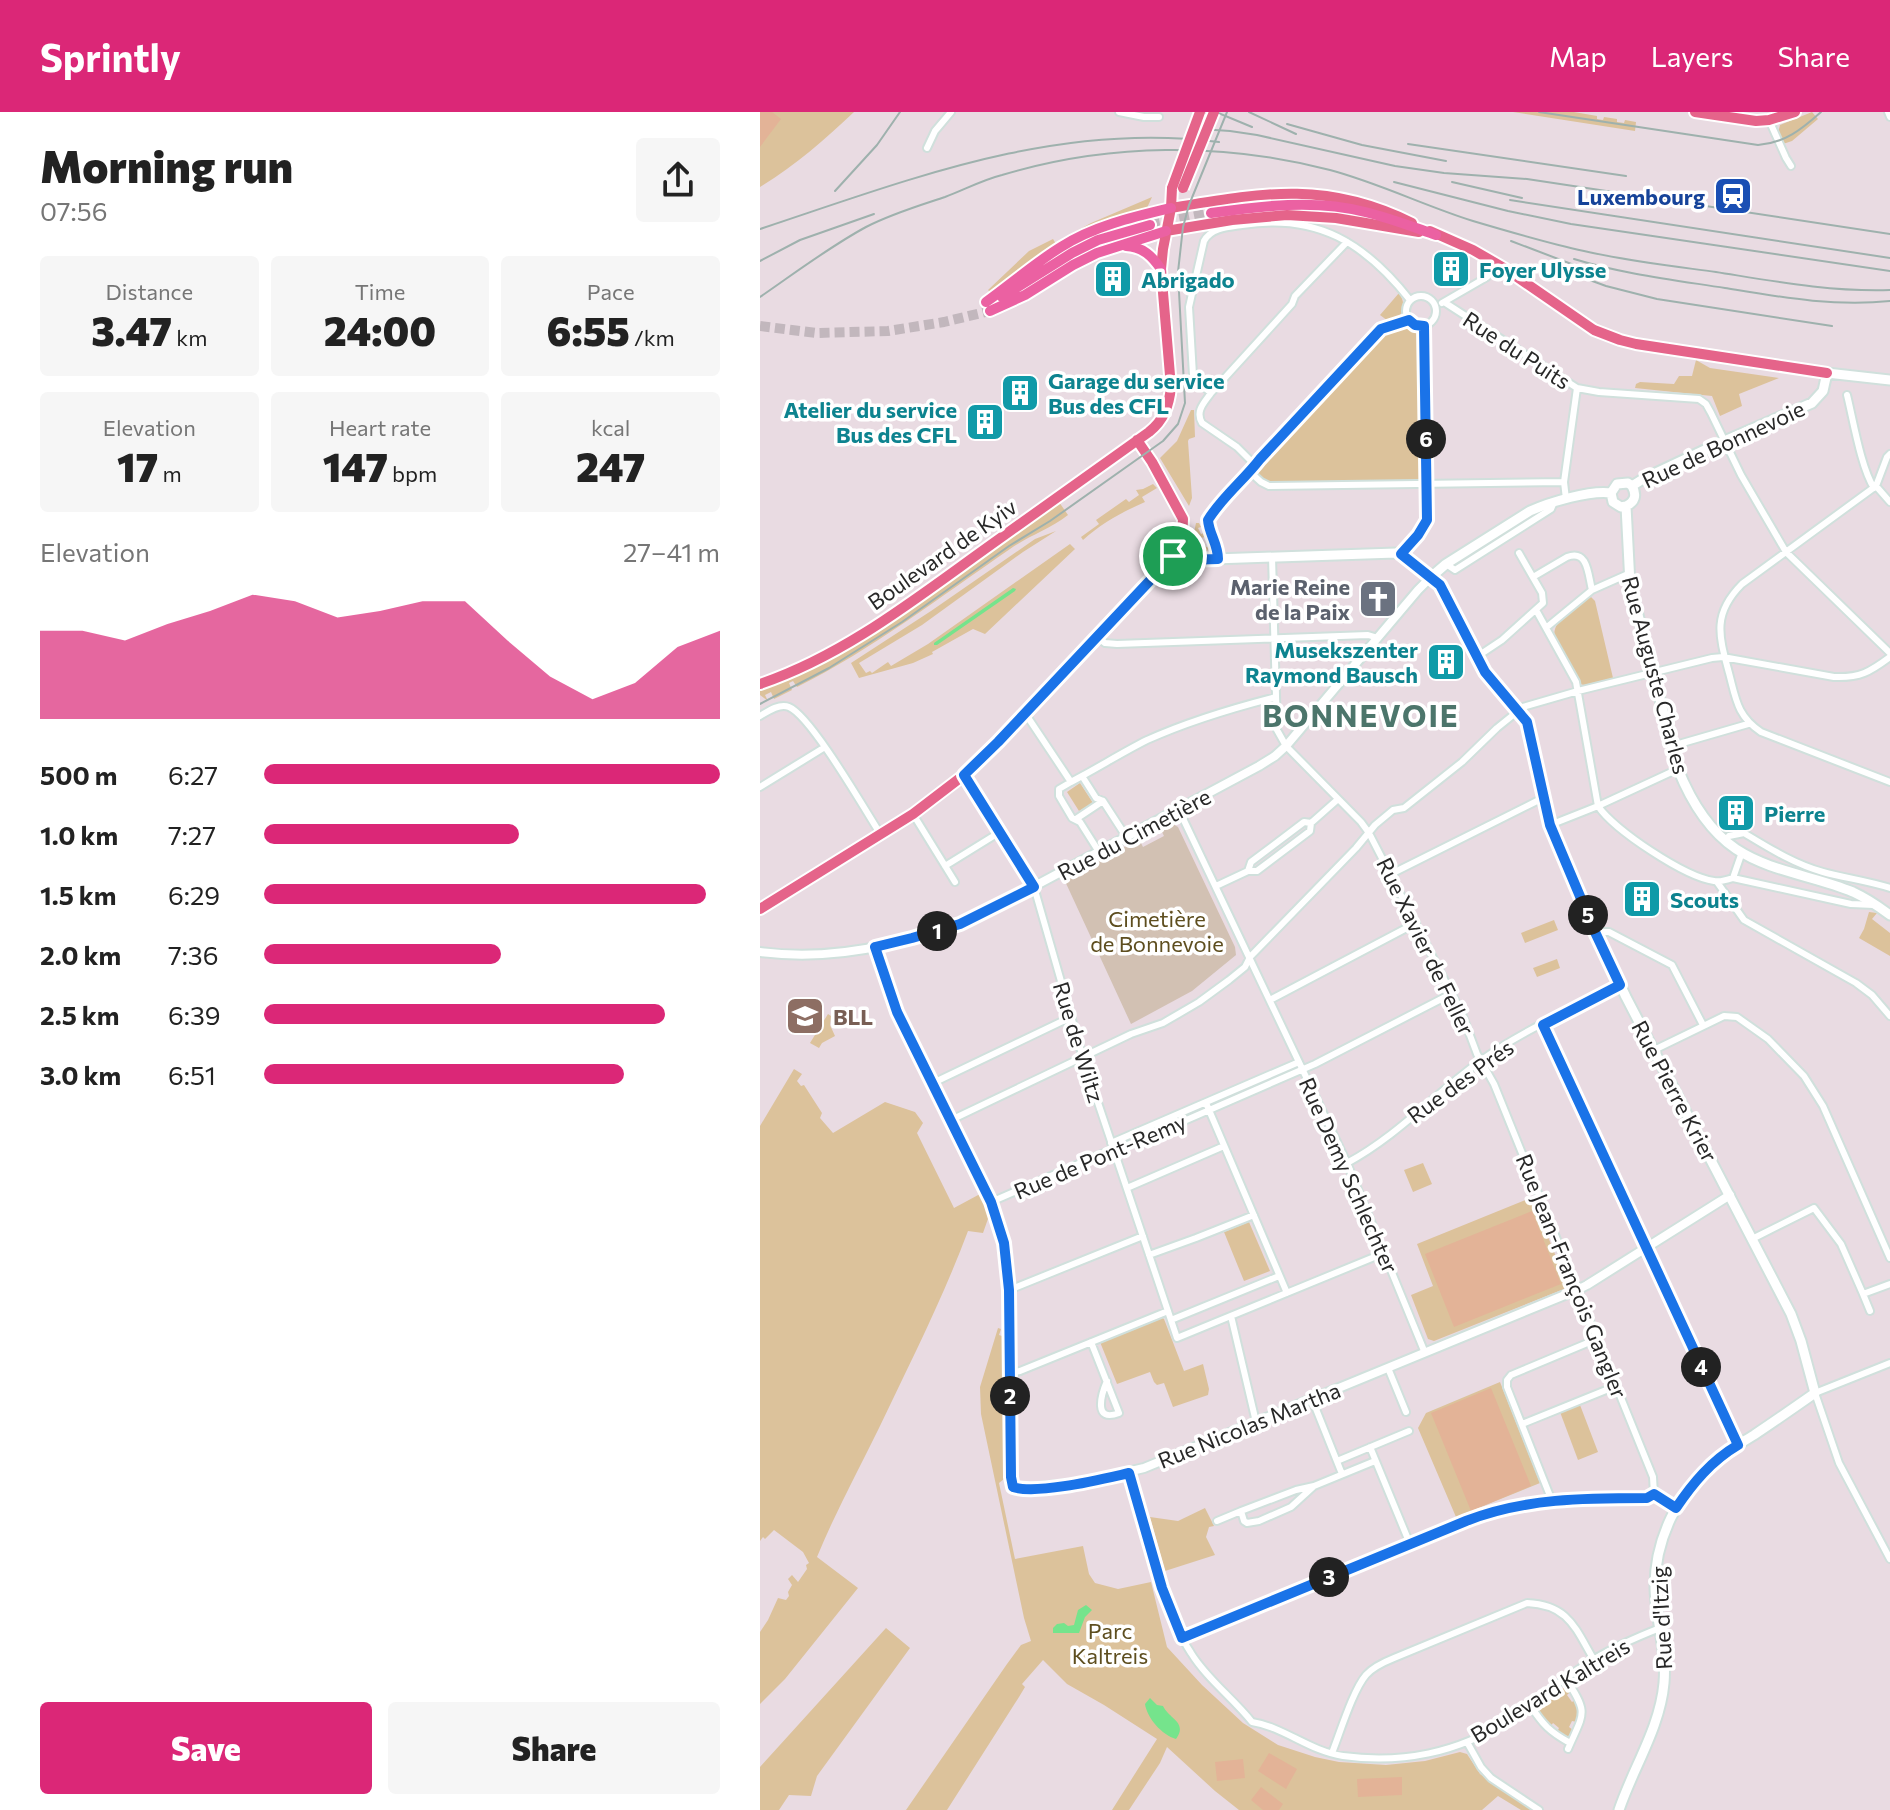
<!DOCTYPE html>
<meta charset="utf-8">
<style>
:root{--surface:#fff;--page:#f6f6f6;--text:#222;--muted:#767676;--accent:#db2777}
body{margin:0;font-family:Commissioner,sans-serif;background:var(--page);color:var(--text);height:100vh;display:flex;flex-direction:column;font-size:30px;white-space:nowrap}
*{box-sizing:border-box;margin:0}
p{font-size:26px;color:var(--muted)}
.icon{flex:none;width:44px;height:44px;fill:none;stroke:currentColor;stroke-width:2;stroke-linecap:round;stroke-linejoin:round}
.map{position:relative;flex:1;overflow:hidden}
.panel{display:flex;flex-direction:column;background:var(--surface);width:760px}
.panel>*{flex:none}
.pin{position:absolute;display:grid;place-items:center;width:68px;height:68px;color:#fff;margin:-34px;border:4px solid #fff;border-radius:50%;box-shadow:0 2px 8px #0007}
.km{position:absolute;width:40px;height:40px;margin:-20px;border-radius:50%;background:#222;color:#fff;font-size:22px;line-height:40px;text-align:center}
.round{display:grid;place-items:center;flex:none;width:84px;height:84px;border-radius:8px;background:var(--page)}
.overview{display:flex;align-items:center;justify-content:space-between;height:136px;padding:0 40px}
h1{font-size:44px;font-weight:800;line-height:60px}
.figures{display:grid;grid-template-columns:repeat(3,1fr);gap:12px;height:136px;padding:8px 40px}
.figures div{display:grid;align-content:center;border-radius:8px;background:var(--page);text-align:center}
.figures b{font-size:40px;font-weight:800}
.figures small{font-size:22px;font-weight:400}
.figures p{font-size:22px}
.chart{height:224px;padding:16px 40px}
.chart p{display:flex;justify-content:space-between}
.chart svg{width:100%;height:144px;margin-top:8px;fill:var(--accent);opacity:.7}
.primary-button{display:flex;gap:16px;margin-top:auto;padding:16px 40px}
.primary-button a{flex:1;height:92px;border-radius:8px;background:var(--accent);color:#fff;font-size:32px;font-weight:800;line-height:92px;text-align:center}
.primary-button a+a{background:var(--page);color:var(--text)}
ul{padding:0 40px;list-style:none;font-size:26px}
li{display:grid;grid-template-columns:128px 96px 1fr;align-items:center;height:60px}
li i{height:20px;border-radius:10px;background:var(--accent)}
header{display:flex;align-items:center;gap:48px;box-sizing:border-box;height:112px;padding:0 40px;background:var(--accent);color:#fff}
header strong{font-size:38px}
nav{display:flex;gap:44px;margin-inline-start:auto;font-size:28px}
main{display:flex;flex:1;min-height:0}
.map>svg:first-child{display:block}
</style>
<header>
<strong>Sprintly</strong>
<nav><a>Map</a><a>Layers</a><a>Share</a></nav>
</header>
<main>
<section class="panel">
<div class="overview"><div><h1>Morning run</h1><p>07:56</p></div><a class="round"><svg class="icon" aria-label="share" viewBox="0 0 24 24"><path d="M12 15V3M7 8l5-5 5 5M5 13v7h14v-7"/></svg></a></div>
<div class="figures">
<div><p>Distance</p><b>3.47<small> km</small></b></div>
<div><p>Time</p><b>24:00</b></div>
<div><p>Pace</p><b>6:55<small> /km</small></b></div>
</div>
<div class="figures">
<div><p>Elevation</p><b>17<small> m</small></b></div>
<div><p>Heart rate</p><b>147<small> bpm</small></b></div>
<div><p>kcal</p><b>247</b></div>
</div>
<div class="chart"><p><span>Elevation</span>27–41 m</p>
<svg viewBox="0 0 160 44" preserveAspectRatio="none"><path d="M0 44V17L10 17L20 20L30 15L40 11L50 6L60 8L70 13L80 11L90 8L100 8L110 20L120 31L130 38L140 33L150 22L160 17V44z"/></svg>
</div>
<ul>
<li><b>500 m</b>6:27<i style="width:100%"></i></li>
<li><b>1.0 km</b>7:27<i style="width:56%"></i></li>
<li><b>1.5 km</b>6:29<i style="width:97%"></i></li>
<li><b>2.0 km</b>7:36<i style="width:52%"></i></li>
<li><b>2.5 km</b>6:39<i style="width:88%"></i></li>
<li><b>3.0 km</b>6:51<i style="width:79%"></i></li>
</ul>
<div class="primary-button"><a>Save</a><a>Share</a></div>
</section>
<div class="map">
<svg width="1130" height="1698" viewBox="0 0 1130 1698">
<rect width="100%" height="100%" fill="#e9dbe2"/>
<path fill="#dcc29b" d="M0,0H94C64,28 35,54 0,75Z
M753,0H814L837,4V7L843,8L844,5L857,7V10L864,11L865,8L876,10L875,19Z
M1052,0L1058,7L1032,29L1023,32L1018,21L1020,13Z
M392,85L387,96L381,100L315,124L313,121L331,111Z
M293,127L296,132L230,180L228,178L269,139Z
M639,181C648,195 643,206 628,209L620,203Z
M650,210L655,213L664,214L667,372L509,374L490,360L621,217Z
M936,248L950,256L1019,266L979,282L982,294L960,304L952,284L875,276L876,272L880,270L914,272L919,264H932Z
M431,298H434L435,325L429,327L428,329L432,386L429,394L400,346L417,329Z
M393,372L397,376L382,385L385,390C362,400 342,411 323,428L321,425L339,412L336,408L366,387L369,390L379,383L376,378L383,377Z
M299,390L308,403C290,417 268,424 250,437C180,485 113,537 37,575L33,569L29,571L32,578L14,587L11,580L5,583L8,589L0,583V577L32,564L274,409Z
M436,411H439L441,415L438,416L441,422L444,421L446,425L440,426V432L449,436L445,442H433L430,439Z
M296,419L263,440L162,513L99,551L106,561L110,559L112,561L128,550L131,554L168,532L310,432L315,437L225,522L213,517L172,540L173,542L153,551L99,566L91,551L171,499L275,427Z
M831,485L835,489L853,566L824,573L820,572L795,527C790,509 814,497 826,486Z
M320,671L333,691L319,699L307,680Z
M1109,800L1117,801L1112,807L1130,821V844L1099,826L1104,817Z
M794,808L798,818L765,831L761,821Z
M797,847L800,856L777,865L773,856Z
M68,902L71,904L70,913L75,924L62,931L59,936L50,931Z
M34,957L42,962L37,969L41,974L44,973L62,1001L60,1006L73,1021L125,990L155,1000L163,1011L157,1021L194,1096L220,1082L229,1104L223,1121L208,1119C183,1186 150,1251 119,1316C98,1359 75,1401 57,1445L98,1476L25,1567L0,1592V1520L8,1508L18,1486L26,1488L29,1484L28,1480L32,1473L28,1467L32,1463L38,1470L47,1457L46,1453L49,1451L43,1440L14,1418L5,1427L3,1425L0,1429V1014Z
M663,1051L672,1072L653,1080L644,1058Z
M768,1087L775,1092L806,1170L804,1177L674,1229L668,1227L651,1183L673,1174L657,1132Z
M489,1110L510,1159L484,1169L464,1120Z
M401,1205L404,1207L424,1259L443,1252L449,1277L448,1283L413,1295L404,1271L397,1273L394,1270L390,1260L357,1272L340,1230Z
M238,1216L241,1217L239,1223L242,1224L244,1367L239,1371L255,1447L323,1434L329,1462L335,1471L358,1477L391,1470L407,1535L442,1573L483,1611L518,1633L555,1645L579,1650L626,1653L665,1649L700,1640L707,1642L720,1662L775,1698H761L738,1684L722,1698H479L455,1679L407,1635L400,1651L369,1698H352L397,1627L344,1593L307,1572L283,1548L262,1572L265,1575L259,1585L187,1698H146L247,1552L261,1533L271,1529L264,1506L221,1302L220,1275Z
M740,1270L780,1371L696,1405L658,1316L666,1301Z
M820,1293L838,1340L818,1348L800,1300Z
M445,1396L454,1414L449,1415L446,1425L455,1443L405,1459L390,1405L418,1409Z
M126,1516L150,1536L57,1664L51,1684L29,1683L19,1698H0V1655Z
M805,1575L808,1576L810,1580L807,1583L812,1590L816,1587L819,1600L817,1610L812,1609L809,1615L813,1618L811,1623L805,1625L797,1620L799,1616L793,1611L790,1615L776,1599V1596Z"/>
<path fill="#d2c1b3" d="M411,711L418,715L475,835L476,843L432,879L371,912L304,767L379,727L383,735L404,724L400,716Z"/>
<path fill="#e3b397" d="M0,0H12L21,7L0,35Z
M772,1099L801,1172L694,1215L665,1142Z
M731,1276L771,1374L711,1399L671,1301Z
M509,1641L537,1657L526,1677L498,1659Z
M483,1647L485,1666L457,1669L455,1650Z
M642,1665V1683L598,1685L597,1667Z
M501,1675L523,1692L519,1698H503L491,1688Z"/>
<path fill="#75e48c" d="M253,476L256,477L255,479L177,533H174V531Z
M326,1493L332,1498L325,1505L319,1521H293V1516L297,1512L304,1511L308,1514L314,1513L318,1498Z
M390,1586L397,1593L403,1594C409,1607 428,1610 416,1627C402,1623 387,1606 385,1592Z"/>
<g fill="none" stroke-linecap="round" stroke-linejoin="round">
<path stroke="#c2b7bd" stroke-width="10" stroke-dasharray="10 5" stroke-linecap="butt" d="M390,113L451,101
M0,214L56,221L128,219L184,210L230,199"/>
<defs>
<path id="minor" d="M359,0L384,5H399
M1128,0L1130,5
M1009,8L1026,46L1031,54
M167,36L175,19L191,0
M646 199a15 15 0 1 1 30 0a15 15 0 1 1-30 0Z
M684,190L817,276L804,370L806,387
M682,191L727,165
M817,276L839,280L939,287L946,292L951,301L981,363L1026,440L1130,541
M451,281L438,270L433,263L429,195L444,129C451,116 468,115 482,113C557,101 605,131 650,188
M1087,283C1093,307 1101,356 1114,376
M1130,342L1127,345L1116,374L982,472C952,502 959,524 969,561C976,587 977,604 1001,620L1130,670
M495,353L477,335L442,311C435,299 444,291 451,281L532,192L535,184L587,130
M490,360L501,370L509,374L804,370
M1116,374L1130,390
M641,442L658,423L667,408L664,214
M512,445L517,618L526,634L601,710L609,721L702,902L717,942L734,972L893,1365L894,1382
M458,447C458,433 450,422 448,408L459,394L500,347L621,217L649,208
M686,452L695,458L791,397L794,390
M773,465L807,445C828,437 828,462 832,478
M776,498L816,570L838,694C854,718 925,765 954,769C960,770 967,768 973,766L1091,792L1114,793
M787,515L832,478L868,462
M337,525L345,531L357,532L608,523L618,526
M724,540L742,528L783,491L782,481L759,441
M265,601L311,670L322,664L336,686L343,689L367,726
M0,604C8,599 20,591 29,595C51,604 105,698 121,723
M912,634L988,612
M204,663L274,775L323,946L417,1226L624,1141
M322,664C344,652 365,639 387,628C429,609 473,596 516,585
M311,670L299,677V684L312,706L320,710L339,740
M0,675L65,635
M419,698L587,1051L665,1241
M153,702L195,770
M316,707L343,689
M790,713L838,694L918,657
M965,728L969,724L984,721C1009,736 1034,752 1063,760C1085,766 1108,769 1130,776
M185,754L240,720
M488,759L491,750L544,710L551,711L577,688
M637,759L777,689L784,687
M973,766L982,740
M957,770L984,808L1096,871L1112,883L1130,904
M456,774L488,759H497L550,719L551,711
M835,820H849L912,853L943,913
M510,888L656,811
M783,913L978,1333
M894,938L964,904L977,905L1008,927L1044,964L1063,994L1130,1146
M173,971L311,905
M446,991L527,1181
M191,1008L371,922L403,911L439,890L469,868L485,855L490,845L596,736L615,713L633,698L644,696L702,650L737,616L763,595L818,579L952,546L963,545L1074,565C1100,566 1110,560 1130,545
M351,1031L539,950
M587,1051C636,1025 675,982 719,950C759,920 815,896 860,873
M367,1076L464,1034
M231,1090L353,1037L362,1036L555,952L691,882
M992,1127L1054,1096L1081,1132L1103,1182L1130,1172
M389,1143L436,1126L494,1103
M249,1178L383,1124
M1103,1182L1110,1199
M471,1204L496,1310
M411,1208L519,1164
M331,1230L359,1301C333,1311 341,1283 347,1269
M1130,1251L1055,1281L1079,1351L1130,1447
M628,1256L646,1300
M250,1261L260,1259L408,1199
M552,1287L582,1362
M762,1312L856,1274
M610,1335L650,1432
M577,1349L649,1319
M369,1361C385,1417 399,1492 431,1541C447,1567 473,1586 492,1610C524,1615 549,1639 583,1644C641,1652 699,1641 748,1608C777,1589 803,1566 833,1548C854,1535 877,1525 900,1516
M792,1389L747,1275V1268L751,1263L837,1227
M481,1399L536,1378L554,1374
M457,1409L481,1399L484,1409L487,1411L499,1409L531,1395L554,1374L615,1349
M422,1526L706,1409C764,1386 825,1386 887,1386L894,1382L916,1396
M806,1567C829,1602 824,1600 808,1637
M770,1593C783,1613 790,1620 810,1631
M707,1630L721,1655L731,1666L779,1698
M572,1641C580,1621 593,1578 606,1563C613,1555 624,1550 634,1546L767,1491C809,1493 815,1516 834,1548"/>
<path id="tertiary" d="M115,835L137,900L231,1090L244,1131L249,1178L251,1365L253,1375L257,1377L320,1371L384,1356L817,1178L827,1173L970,1083
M0,840C83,851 170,827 243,791L499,654L515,644L526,634L658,478L671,465"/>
<path id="secondary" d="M872,374L883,367L953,334L1052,291L1063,279L1067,261L1130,268
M851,381L857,372L868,371L872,374
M851,381L853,390L861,395L866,394
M866,394L870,472L918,657C930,687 948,718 976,737C1011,760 1055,764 1093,780C1106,786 1118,794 1130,803
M866,394C875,390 877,383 872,374
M413,444L425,448L636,441L641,442L680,473L725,560L767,610L790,713L835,820L866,885L1031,1202L1041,1229L1055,1281C1035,1295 1015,1309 994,1323C981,1331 966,1339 953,1350C918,1381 895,1427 895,1474C895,1506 907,1538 904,1571C900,1616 873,1656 859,1698
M671,465L686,452L770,399C790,390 830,378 851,381"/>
<path id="primary" d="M935,0L996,9L1009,8L1035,0
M411,96C501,81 566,68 652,111
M406,119L472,108L527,103L576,106L659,120
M670,119L713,138L744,156L834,218L860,228L876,232L1067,261
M0,572C83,544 154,488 225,437C279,398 334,359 389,320C404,308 409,294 411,275L401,157L403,137L411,96L412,76
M0,797L153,702L204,663L238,630L413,444L422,430L423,407L392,350L377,328"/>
<path id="trunk" d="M451,101C501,94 555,87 605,100C630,106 653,115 676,123
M366,134C383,135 392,144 401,157
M242,185L312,141L338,128L390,113
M226,190C251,172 275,151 301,135C334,114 373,105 411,96
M230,199L265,183L313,153L337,141L406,119"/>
</defs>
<use href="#minor" stroke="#d0e0dc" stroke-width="10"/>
<use href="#tertiary" stroke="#d0e0dc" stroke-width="12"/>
<use href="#secondary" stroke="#d0e0dc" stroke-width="13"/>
<use href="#primary" stroke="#fff" stroke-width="14"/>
<use href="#trunk" stroke="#fff" stroke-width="14"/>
<use href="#minor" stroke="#fff" stroke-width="6"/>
<use href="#tertiary" stroke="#fff" stroke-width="8"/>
<use href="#secondary" stroke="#fff" stroke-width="9"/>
<use href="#primary" stroke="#e5648a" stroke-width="10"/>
<use href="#trunk" stroke="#eb61a2" stroke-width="10"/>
<path stroke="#9eb1ad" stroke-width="2" d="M779,0L998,33C1025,31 1042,17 1061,0
M0,592L69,556L142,510L249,434L290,409L403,329L418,312L425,291L419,180L418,160L423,115L429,93L467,0"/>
<path stroke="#9eb1ad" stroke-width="2" d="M456,0L492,15
M489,0L536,22
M527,12L602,33L686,49
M440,17L470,19L497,23L635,54L684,61L767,67L1130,122
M648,32L866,64
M634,70L748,99L811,112L1130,159
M692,70L762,86
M75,79L117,33L140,0
M750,88L1130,146
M0,117C151,67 297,9 459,30
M751,129L822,156
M814,147C863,162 914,168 965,176C1020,185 1074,195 1130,189
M0,149L40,128L114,102
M805,159L846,174L897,187L1072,214
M0,185C35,161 69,135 106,115C131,102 158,94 185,85C204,78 222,68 242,63C348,31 463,30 570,58C619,71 665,94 713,109C750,120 787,131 824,139C867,149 912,154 956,160C1013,169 1071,180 1130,178"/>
<defs>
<path id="primary-bridge" d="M412,76L440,0
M423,76L454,0"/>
</defs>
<use href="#primary-bridge" stroke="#fff" stroke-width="14" stroke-linecap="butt"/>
<use href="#primary-bridge" stroke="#e5648a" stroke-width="10"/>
</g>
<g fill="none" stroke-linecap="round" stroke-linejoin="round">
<defs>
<path id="route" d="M649,208L655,213L664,214L667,408L658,423L641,442L680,473L725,560L767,610L790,713L835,820L860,873L783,913L978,1333C951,1349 933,1371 916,1396L894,1382L887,1386C826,1386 764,1386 706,1409L422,1526L402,1476L369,1361C342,1367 277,1383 253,1375L251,1365L249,1178L244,1131L231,1090L137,900L115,835L152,826L200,812L274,775L204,663L238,630L413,444L425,448L458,447C458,432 449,422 448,408C462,385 484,368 500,347L621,217Z"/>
</defs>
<use href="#route" stroke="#fff" stroke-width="16"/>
<use href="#route" stroke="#1a73e8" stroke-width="10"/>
</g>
<defs>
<symbol id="station-square" viewBox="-11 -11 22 22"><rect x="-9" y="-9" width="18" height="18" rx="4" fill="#1a4fb4" stroke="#fff"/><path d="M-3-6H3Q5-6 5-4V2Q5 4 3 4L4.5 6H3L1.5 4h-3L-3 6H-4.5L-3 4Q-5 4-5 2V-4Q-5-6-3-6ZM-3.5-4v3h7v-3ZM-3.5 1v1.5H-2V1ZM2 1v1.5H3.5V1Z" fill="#fff"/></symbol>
<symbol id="building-square" viewBox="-11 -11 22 22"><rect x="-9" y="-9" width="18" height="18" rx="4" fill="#0f9aa8" stroke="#fff"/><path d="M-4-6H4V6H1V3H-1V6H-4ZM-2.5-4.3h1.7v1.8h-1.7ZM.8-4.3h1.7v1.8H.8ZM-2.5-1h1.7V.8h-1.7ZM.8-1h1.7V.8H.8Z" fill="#fff"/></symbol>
<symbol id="church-square" viewBox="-11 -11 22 22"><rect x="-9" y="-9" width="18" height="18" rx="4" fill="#6b7280" stroke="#fff"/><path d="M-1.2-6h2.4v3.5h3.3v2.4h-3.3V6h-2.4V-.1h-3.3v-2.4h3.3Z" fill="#fff"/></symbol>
<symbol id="university-square" viewBox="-11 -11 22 22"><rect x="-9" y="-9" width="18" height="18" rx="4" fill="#8d6e63" stroke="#fff"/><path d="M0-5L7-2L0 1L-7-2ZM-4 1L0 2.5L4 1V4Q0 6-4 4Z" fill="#fff"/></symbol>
</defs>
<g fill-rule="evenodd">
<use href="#station-square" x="951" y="62" width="44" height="44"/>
<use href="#building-square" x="669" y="135" width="44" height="44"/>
<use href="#building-square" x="331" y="145" width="44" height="44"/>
<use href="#building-square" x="238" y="259" width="44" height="44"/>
<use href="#building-square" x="203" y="288" width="44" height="44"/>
<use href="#church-square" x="596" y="465" width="44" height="44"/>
<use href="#building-square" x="664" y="528" width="44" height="44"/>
<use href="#building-square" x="954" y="679" width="44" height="44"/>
<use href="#building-square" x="860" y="765" width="44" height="44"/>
<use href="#university-square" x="23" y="882" width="44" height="44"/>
</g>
<g text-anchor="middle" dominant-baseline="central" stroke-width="7" stroke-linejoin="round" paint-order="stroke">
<g font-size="22" font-weight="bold" fill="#164399" stroke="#fff" text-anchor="end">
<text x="945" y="84">Luxembourg</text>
</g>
<g font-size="22" font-weight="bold" fill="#0d838f" stroke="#fff" text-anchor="start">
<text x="719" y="157">Foyer Ulysse</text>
<text x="381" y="167">Abrigado</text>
<text x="288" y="268">Garage du service<tspan x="288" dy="25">Bus des CFL</tspan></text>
<text x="197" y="297" text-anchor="end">Atelier du service<tspan x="197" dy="25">Bus des CFL</tspan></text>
<text x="658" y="537" text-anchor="end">Musekszenter<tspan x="658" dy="25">Raymond Bausch</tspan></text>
<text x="1004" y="701">Pierre</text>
<text x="910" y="787">Scouts</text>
</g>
<g font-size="22" fill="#282828" stroke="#fff">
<text transform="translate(757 238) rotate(33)">Rue du Puits</text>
<text transform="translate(963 332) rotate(-25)">Rue de Bonnevoie</text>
<text transform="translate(182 442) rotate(-35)">Boulevard de Kyiv</text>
<text transform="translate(896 563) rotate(75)">Rue Auguste Charles</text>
<text transform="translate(374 722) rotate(-28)">Rue du Cimetière</text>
<text transform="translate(666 834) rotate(64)">Rue Xavier de Feller</text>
<text transform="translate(319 930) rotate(73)">Rue de Wiltz</text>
<text transform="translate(700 969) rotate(-36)">Rue des Prés</text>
<text transform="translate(915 979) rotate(62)">Rue Pierre Krier</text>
<text transform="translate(340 1044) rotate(-23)">Rue de Pont-Remy</text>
<text transform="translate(589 1063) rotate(66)">Rue Demy Schlechter</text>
<text transform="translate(812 1164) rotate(68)">Rue Jean-François Gangler</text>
<text transform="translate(489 1313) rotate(-22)">Rue Nicolas Martha</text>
<text transform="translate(901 1506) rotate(-93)">Rue d'Itzig</text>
<text transform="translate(790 1578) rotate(-31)">Boulevard Kaltreis</text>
</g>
<g font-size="22" font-weight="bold" fill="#5b616d" stroke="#fff" text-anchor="end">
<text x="590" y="474">Marie Reine<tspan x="590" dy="25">de la Paix</tspan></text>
</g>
<g font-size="22" fill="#5e4e1f" stroke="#fff">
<text x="397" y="806">Cimetière<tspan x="397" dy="25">de Bonnevoie</tspan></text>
<text x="350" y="1518">Parc<tspan x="350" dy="25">Kaltreis</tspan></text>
</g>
<g font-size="22" font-weight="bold" fill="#785e54" stroke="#fff" text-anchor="start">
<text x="73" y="904">BLL</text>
</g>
<g font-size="30" font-weight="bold" letter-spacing="2" fill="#4c756b" stroke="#fff">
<text x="601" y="602">BONNEVOIE</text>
</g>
</g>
</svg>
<div class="pin" style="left:413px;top:444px;background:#1e9e55"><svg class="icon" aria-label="arrive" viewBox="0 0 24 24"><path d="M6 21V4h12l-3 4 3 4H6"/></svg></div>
<b class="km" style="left:177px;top:819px">1</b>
<b class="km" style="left:250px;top:1284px">2</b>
<b class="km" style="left:569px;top:1465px">3</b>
<b class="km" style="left:941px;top:1255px">4</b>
<b class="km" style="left:828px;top:803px">5</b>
<b class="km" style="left:666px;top:327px">6</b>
</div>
</main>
